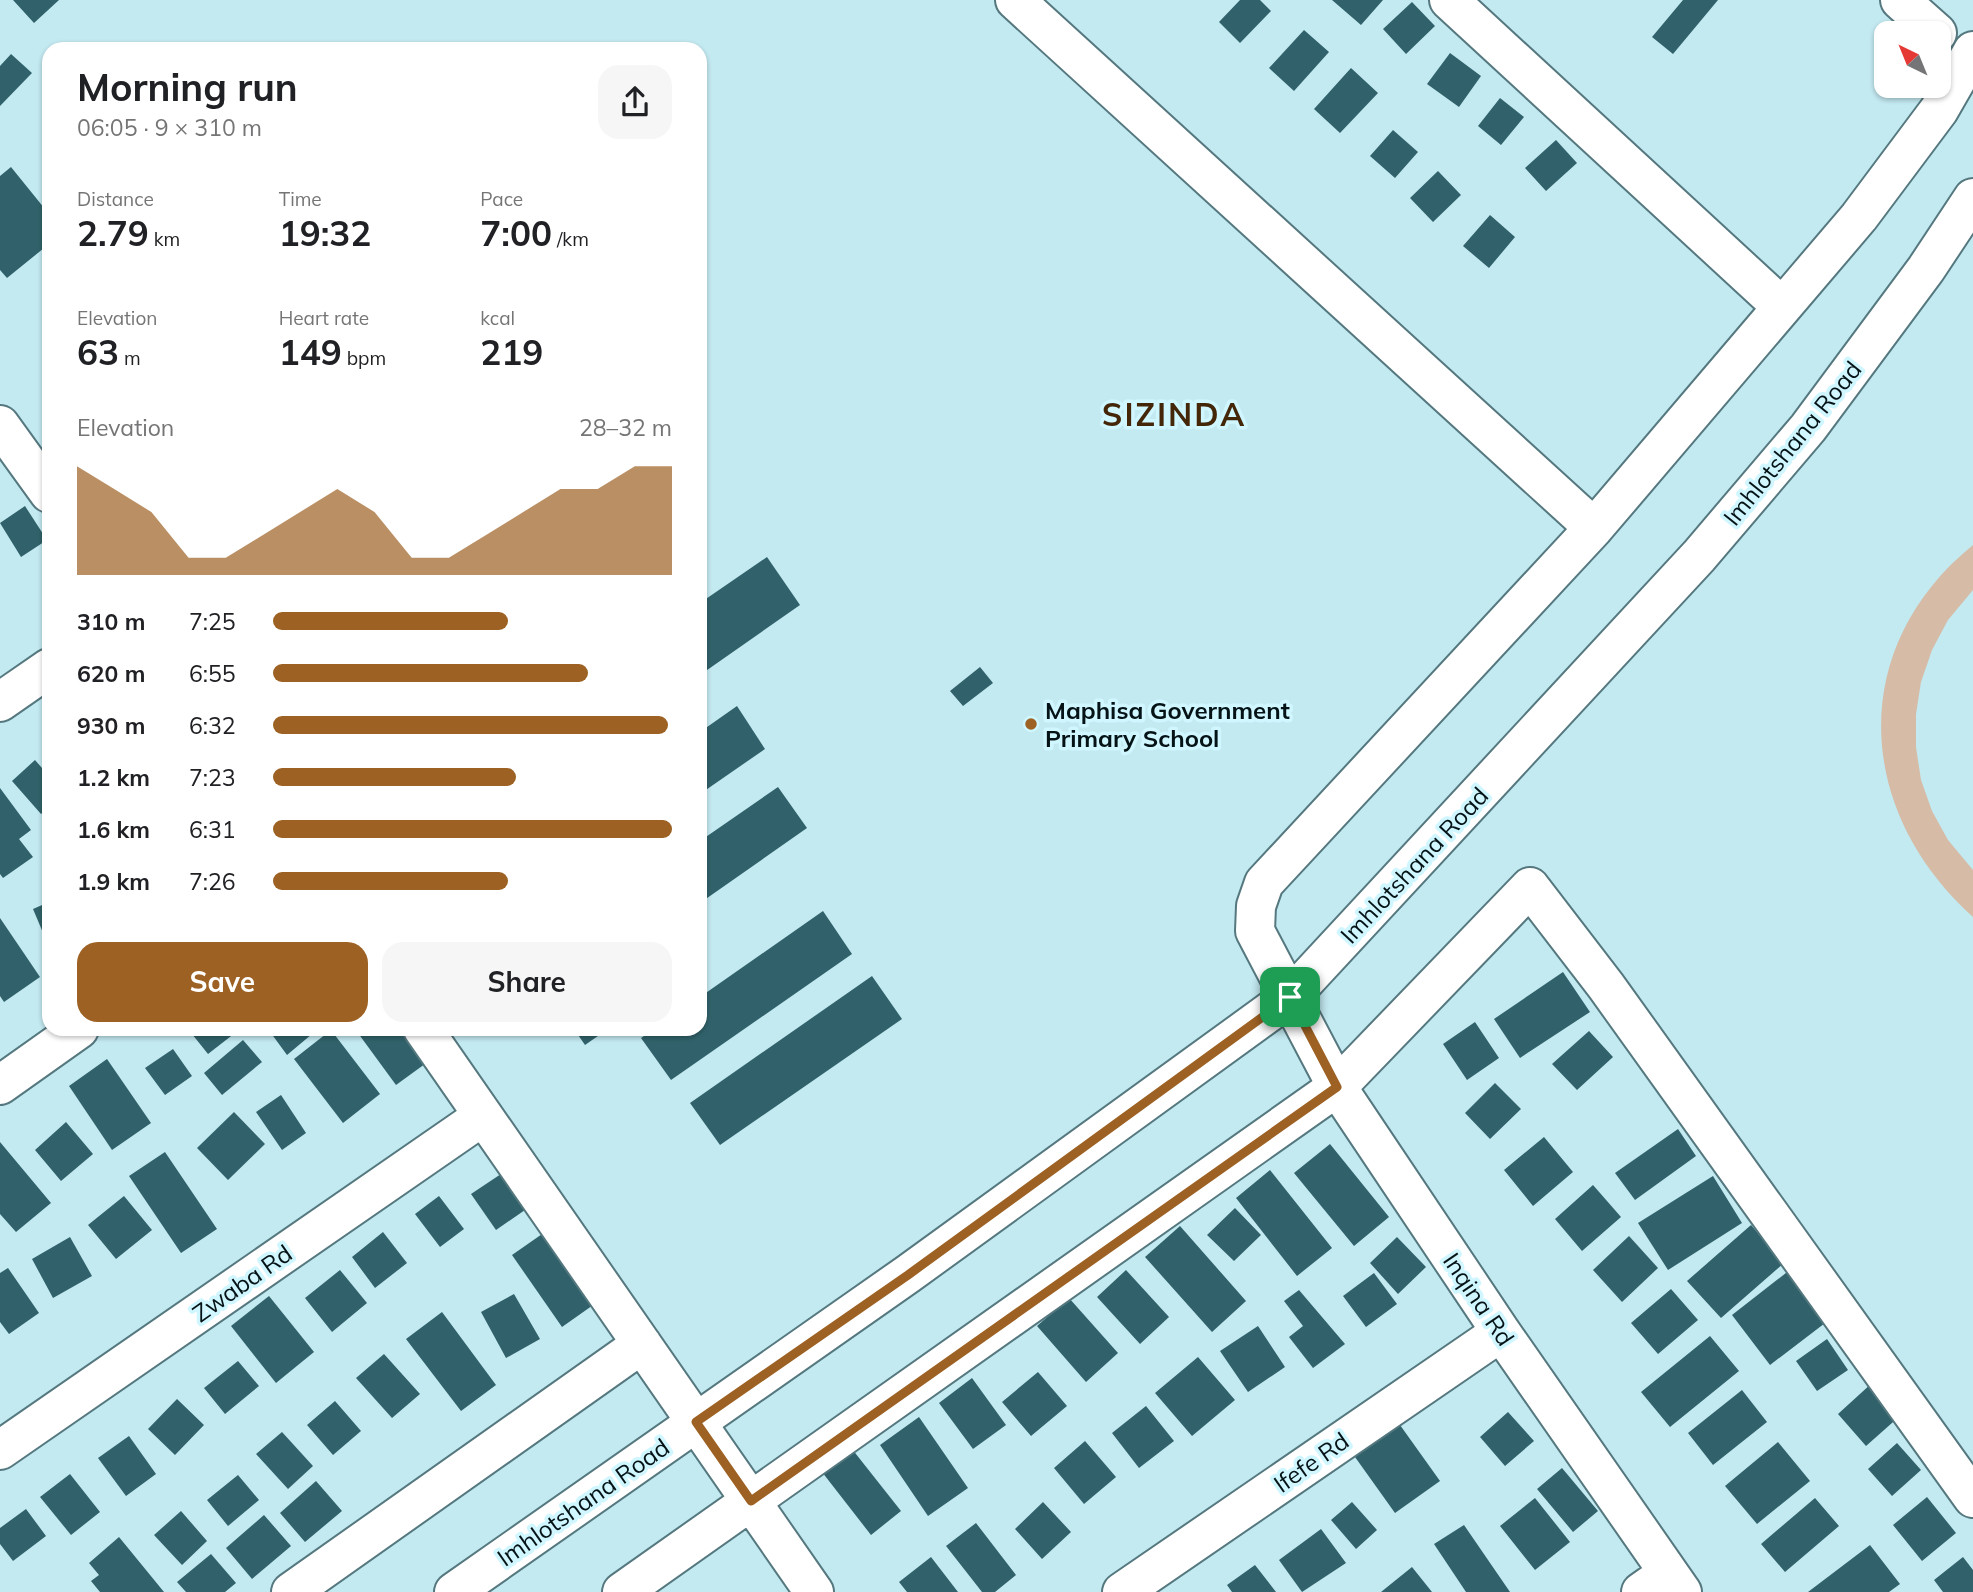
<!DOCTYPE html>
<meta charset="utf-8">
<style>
:root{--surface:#fff;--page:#f6f6f6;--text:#202124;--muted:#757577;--accent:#9d6123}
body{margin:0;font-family:Mulish,sans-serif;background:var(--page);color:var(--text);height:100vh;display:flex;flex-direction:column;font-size:26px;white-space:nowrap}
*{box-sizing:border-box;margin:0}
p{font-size:23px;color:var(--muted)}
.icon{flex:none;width:38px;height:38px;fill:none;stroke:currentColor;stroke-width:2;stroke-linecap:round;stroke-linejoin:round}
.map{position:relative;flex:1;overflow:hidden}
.sheet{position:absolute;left:42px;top:42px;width:665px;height:994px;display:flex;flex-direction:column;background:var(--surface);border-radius:21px;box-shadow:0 2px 5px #0004}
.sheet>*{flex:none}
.needle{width:46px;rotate:317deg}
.controls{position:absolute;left:1874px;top:21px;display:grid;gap:14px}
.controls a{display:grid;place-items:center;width:77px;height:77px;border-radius:14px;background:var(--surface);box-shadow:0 2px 5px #0004;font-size:35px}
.pin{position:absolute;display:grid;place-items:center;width:60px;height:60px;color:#fff;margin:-30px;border-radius:14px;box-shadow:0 4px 10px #0006}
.round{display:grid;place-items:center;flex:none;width:74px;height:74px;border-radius:21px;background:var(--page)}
.summary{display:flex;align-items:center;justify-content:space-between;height:119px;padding:0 35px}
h1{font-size:38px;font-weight:700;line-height:52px}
.figures{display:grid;grid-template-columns:repeat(3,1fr);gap:10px;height:119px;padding:7px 35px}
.figures div{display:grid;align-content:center}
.figures b{font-size:35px;font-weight:700}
.figures small{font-size:19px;font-weight:400}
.figures p{font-size:19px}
.chart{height:196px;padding:14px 35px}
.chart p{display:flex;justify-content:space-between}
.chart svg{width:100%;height:126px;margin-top:7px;fill:var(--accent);opacity:.7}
.button{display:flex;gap:14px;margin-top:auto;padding:14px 35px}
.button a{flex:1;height:80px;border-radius:21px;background:var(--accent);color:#fff;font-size:28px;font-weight:700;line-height:80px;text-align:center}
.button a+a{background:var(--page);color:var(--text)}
ul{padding:0 35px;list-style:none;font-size:23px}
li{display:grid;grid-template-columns:112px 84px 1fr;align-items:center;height:52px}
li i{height:18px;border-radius:9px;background:var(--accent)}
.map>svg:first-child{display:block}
</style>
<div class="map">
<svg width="1973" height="1592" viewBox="0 0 1973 1592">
<rect width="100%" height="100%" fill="#c3e9f1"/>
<path fill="#d6bca6" d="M1973,545V590L1948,620L1932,650L1921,682L1916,714V747L1921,780L1932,811L1948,840L1973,870V917C1855,811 1846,648 1973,545Z"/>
<path fill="#31626b" d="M13,0H59L34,23Z
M1240,0H1260L1271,11L1240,43L1219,22Z
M1332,0H1383L1361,25Z
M1683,0H1718L1673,54L1652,37Z
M1412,2L1435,26L1406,54L1383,29Z
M1304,30L1329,52L1294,91L1269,68Z
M1450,53L1481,76L1459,107L1427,84Z
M11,54L32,73L0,106V66Z
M1351,68L1378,93L1340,133L1314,109Z
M1500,98L1524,117L1501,145L1478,126Z
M1393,130L1418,152L1395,178L1370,156Z
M1556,140L1577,163L1546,191L1525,168Z
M11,167L49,214V244L7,278L0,270V176Z
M1438,171L1461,195L1433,222L1410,198Z
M1490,215L1515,237L1489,268L1463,246Z
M25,506L47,540L21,557L0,523Z
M767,557L800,605L700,675V603Z
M980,667L993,683L963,706L950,691Z
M737,706L765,749L700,794V732Z
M35,760L49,776V808L41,814L12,781Z
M778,787L807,828L700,903V841Z
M0,788L31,830L19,839L33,857L3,878L0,874Z
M49,902V947L33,909Z
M823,911L852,954L671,1080L641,1038L654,1029H700V997Z
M0,918L40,977L4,1002L0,996Z
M1563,972L1590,1012L1520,1058L1494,1019Z
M872,976L902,1019L720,1145L690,1103Z
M1475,1022L1499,1058L1467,1080L1443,1044Z
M188,1029H232L235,1033L208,1054Z
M268,1029H318L287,1055Z
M355,1029H406L429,1061L396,1085Z
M574,1029H608L585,1045Z
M331,1030L380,1094L343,1123L294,1059Z
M1589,1031L1613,1057L1577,1090L1552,1064Z
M243,1040L262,1062L222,1095L204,1073Z
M173,1049L192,1076L165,1095L145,1068Z
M107,1059L151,1123L112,1150L69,1086Z
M1495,1083L1521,1109L1490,1139L1465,1113Z
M281,1095L306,1133L282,1150L256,1112Z
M234,1112L265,1144L228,1180L197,1148Z
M66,1122L93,1154L61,1181L35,1150Z
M1678,1129L1696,1156L1635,1200L1615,1173Z
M1544,1137L1573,1172L1533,1206L1504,1170Z
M0,1142L51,1203L16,1232L0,1214Z
M1330,1144L1389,1217L1354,1246L1294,1173Z
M165,1152L217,1229L181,1253L129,1176Z
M1270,1170L1332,1248L1297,1276L1236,1198Z
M501,1174L525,1210L496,1230L471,1194Z
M1713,1176L1742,1223L1668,1270L1638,1223Z
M1593,1185L1621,1217L1582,1251L1555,1219Z
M124,1196L152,1230L116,1259L88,1225Z
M439,1196L464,1229L440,1247L415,1214Z
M1235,1208L1261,1235L1234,1261L1207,1235Z
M1751,1225L1784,1263L1721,1318L1687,1281Z
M1180,1226L1246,1301L1212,1332L1145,1257Z
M383,1232L407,1263L375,1288L352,1257Z
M545,1232L596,1303L562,1327L512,1255Z
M1629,1236L1658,1268L1622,1302L1593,1270Z
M70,1237L92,1276L53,1298L32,1259Z
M1397,1237L1426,1267L1398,1294L1370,1263Z
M8,1268L39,1313L9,1334L0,1322V1273Z
M1791,1269L1829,1320L1770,1365L1732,1315Z
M340,1270L367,1303L332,1332L305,1298Z
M1126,1270L1169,1317L1140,1344L1097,1297Z
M1374,1273L1397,1304L1366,1327L1343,1296Z
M1671,1289L1698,1320L1658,1354L1631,1323Z
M1299,1290L1345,1344L1313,1368L1289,1337L1303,1326L1284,1301Z
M514,1294L540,1339L506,1358L481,1312Z
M269,1296L314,1352L276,1383L231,1326Z
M1069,1298L1118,1353L1086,1382L1037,1326Z
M442,1312L496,1385L461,1411L406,1339Z
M1258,1326L1285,1367L1248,1392L1220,1351Z
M1710,1336L1739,1371L1670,1427L1641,1392Z
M1827,1339L1848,1370L1817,1391L1796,1361Z
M384,1354L420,1394L392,1418L356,1378Z
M1198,1357L1235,1400L1192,1436L1155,1393Z
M238,1361L259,1386L225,1414L204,1388Z
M1038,1372L1067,1406L1031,1436L1002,1402Z
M972,1378L1006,1425L973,1449L939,1403Z
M1872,1383L1901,1415L1866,1446L1838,1414Z
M1742,1390L1767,1422L1713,1465L1688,1433Z
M177,1399L204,1425L175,1455L148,1429Z
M335,1401L361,1431L333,1455L307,1425Z
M1146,1406L1174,1441L1139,1468L1112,1433Z
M1508,1412L1534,1441L1505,1466L1480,1437Z
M919,1417L968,1488L928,1516L880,1445Z
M1400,1425L1440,1481L1395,1513L1355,1457Z
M282,1432L313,1466L288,1489L256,1454Z
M129,1436L156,1474L126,1496L98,1458Z
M1085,1441L1116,1477L1084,1504L1054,1468Z
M1778,1442L1810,1481L1757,1524L1725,1486Z
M1897,1443L1921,1470L1892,1496L1868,1469Z
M852,1449L901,1511L871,1535L822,1472Z
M1562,1468L1598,1511L1573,1532L1537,1489Z
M70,1474L100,1512L71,1535L40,1497Z
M238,1475L259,1500L228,1526L207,1500Z
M316,1481L342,1511L305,1542L280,1513Z
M1927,1497L1956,1533L1922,1561L1893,1525Z
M1535,1498L1570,1542L1535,1570L1500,1526Z
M1815,1498L1839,1526L1785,1572L1761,1544Z
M1043,1502L1071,1532L1042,1559L1015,1529Z
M1352,1502L1377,1530L1356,1549L1331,1520Z
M26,1509L46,1536L13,1561L0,1544V1528Z
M181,1511L207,1541L182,1565L154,1535Z
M264,1515L291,1546L252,1579L226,1548Z
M976,1523L1016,1575L995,1592H982L946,1546Z
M1464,1525L1510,1592H1466L1434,1544Z
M1321,1529L1346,1563L1302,1592L1279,1560Z
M119,1537L164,1592H100L91,1581L99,1575L89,1563Z
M1870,1545L1900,1584L1889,1592H1808Z
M211,1554L236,1583L225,1592H186L177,1582Z
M931,1557L958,1592H907L899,1582Z
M1963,1557L1973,1570V1592H1943L1934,1580Z
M1255,1565L1276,1592H1232L1227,1585Z
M1412,1567L1432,1592H1381Z"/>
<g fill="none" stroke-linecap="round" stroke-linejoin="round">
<defs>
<path id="minor" d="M1015,0L1594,528
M1449,0L1781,306
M1900,0L1937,33
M0,425L49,493
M0,702L49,668
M423,1029L814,1592
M0,1085L79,1029
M0,1450L483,1116
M291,1592L642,1344
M622,1592L1337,1087L1530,887L1606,986L1973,1498
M1122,1592L1501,1332
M1641,1592L1668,1573
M1682,1592L1501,1332L1337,1087L1255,931L1256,906L1264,883L1594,528L1859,217L1939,110L1973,51"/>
<path id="tertiary" d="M454,1592L908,1274L1290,997L1699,556L1808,428L1926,269L1973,198"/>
</defs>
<use href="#minor" stroke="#55787f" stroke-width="42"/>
<use href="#tertiary" stroke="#55787f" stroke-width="42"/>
<use href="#minor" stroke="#fff" stroke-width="38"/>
<use href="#tertiary" stroke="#fff" stroke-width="38"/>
</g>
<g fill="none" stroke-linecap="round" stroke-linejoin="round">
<defs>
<path id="route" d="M1290,997L1337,1087L751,1501L696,1422L908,1275Z"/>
</defs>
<use href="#route" stroke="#fff" stroke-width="14"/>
<use href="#route" stroke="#9d6123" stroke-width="9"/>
</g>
<circle fill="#9d6123" stroke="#d0f6ff" stroke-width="2.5" cx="1031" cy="724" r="7"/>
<g text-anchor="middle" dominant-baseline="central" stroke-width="7" stroke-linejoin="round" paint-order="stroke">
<g font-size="24" fill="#051316" stroke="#d0f6ff">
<text transform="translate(1792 443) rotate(-51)">Imhlotshana Road</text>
<text transform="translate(1414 865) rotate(-47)">Imhlotshana Road</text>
<text transform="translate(242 1283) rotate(-35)">Zwaba Rd</text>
<text transform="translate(1479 1299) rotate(56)">Inqina Rd</text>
<text transform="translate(1311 1462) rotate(-35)">Ifefe Rd</text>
<text transform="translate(583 1502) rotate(-35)">Imhlotshana Road</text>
</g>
<g font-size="24" font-weight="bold" fill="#051316" stroke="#d0f6ff" text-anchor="start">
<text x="1045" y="710">Maphisa Government<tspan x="1045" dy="28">Primary School</tspan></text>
</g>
<g font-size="32" font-weight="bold" letter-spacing="2" fill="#442709" stroke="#d0f6ff">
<text x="1174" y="414">SIZINDA</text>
</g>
</g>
</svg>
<div class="controls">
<a><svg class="needle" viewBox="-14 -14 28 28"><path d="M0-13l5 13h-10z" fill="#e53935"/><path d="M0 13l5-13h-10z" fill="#757577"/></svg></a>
</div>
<div class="pin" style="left:1290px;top:997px;background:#1e9e55"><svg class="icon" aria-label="arrive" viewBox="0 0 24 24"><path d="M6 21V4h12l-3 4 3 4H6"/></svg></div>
<section class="sheet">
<div class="summary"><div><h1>Morning run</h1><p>06:05 · 9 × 310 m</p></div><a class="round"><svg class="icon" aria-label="share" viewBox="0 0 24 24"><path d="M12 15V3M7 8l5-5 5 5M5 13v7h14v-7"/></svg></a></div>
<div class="figures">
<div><p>Distance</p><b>2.79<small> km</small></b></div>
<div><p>Time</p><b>19:32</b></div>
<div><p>Pace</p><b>7:00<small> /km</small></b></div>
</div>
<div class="figures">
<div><p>Elevation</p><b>63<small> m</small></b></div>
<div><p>Heart rate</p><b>149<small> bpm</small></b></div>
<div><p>kcal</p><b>219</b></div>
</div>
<div class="chart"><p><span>Elevation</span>28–32 m</p>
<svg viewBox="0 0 160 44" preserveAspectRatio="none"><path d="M0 44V6L10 14L20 22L30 38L40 38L50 30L60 22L70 14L80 22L90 38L100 38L110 30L120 22L130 14L140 14L150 6L160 6V44z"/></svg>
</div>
<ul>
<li><b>310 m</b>7:25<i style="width:59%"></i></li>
<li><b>620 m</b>6:55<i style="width:79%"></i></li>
<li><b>930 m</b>6:32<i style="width:99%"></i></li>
<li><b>1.2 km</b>7:23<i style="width:61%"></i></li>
<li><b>1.6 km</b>6:31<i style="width:100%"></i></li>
<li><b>1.9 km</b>7:26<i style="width:59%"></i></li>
</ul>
<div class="button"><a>Save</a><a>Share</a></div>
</section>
</div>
